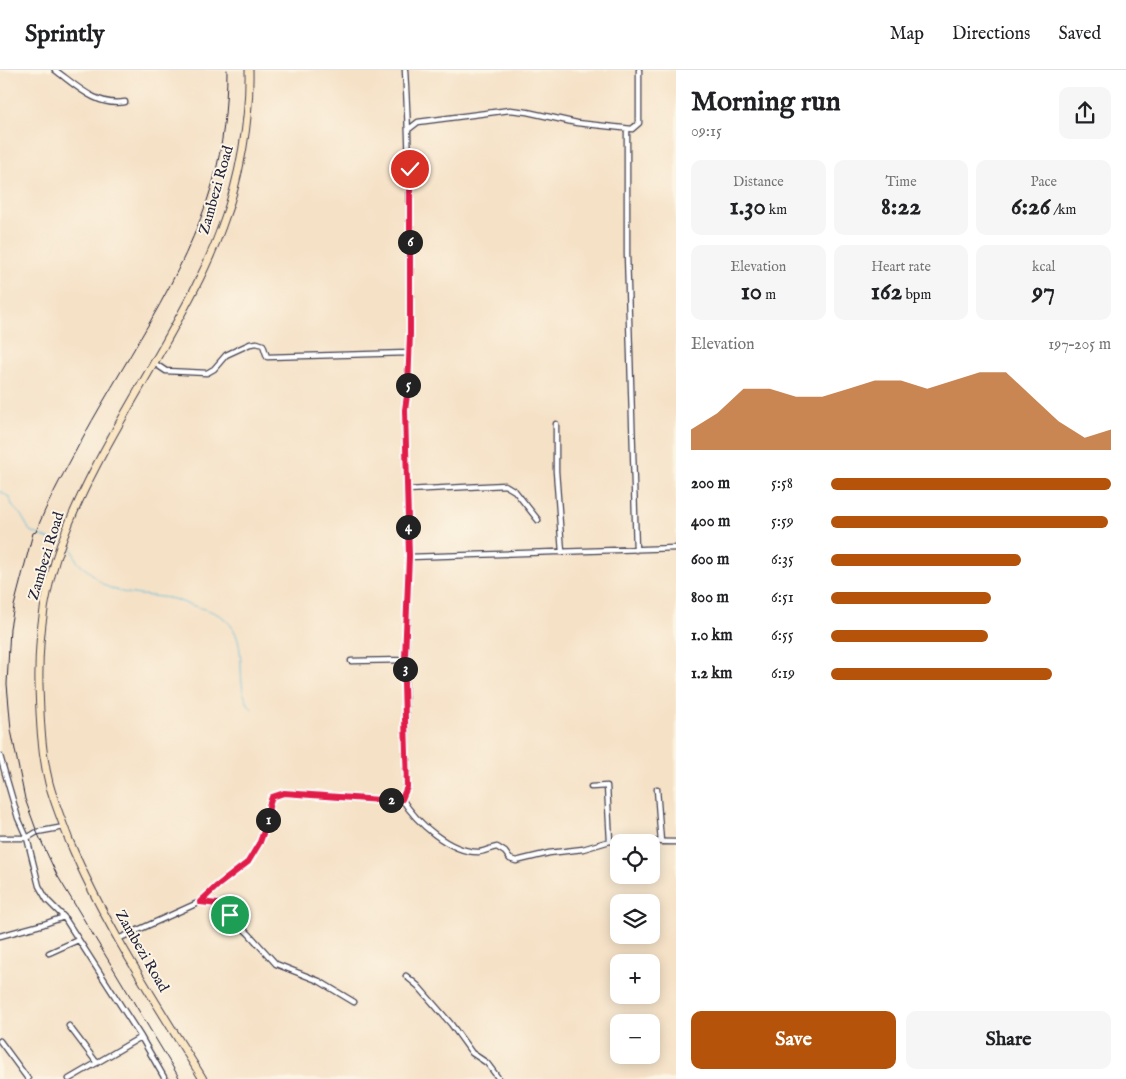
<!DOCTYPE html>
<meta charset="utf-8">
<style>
:root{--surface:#fff;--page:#f6f6f6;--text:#202124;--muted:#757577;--line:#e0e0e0;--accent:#b45309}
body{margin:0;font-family:"IM FELL English",serif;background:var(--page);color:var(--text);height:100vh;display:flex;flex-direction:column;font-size:19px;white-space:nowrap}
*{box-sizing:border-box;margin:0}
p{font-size:16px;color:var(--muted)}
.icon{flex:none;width:28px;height:28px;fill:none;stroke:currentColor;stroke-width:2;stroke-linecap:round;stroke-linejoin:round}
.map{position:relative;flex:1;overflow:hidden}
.sheet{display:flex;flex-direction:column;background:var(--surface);width:450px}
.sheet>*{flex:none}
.tools{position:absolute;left:610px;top:764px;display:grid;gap:10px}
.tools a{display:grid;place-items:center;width:50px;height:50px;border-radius:10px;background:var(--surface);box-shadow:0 2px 12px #0003;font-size:25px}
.pin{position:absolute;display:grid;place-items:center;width:42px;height:42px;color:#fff;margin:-21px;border:2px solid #fff;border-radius:50%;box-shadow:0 1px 5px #0007}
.km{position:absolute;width:25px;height:25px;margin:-12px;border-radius:50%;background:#222;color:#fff;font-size:14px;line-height:25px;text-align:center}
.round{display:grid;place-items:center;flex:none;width:52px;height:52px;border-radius:10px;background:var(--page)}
.headline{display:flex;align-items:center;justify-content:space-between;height:85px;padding:0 15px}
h1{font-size:28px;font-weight:700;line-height:38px}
.metrics{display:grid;grid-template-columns:repeat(3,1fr);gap:8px;height:85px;padding:5px 15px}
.metrics div{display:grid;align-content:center;border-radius:10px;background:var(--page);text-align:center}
.metrics b{font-size:25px;font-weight:700}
.metrics small{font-size:14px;font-weight:400}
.metrics p{font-size:14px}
.chart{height:140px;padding:10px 15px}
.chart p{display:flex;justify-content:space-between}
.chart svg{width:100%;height:90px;margin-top:5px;fill:var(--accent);opacity:.7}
.cta{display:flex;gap:10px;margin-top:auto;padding:10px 15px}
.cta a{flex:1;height:58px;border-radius:10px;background:var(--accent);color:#fff;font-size:20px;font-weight:700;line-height:58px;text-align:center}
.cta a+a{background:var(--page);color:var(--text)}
ul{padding:0 15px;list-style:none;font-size:16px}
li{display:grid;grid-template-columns:80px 60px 1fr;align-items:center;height:38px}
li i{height:12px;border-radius:6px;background:var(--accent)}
header{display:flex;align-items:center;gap:30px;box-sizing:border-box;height:70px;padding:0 25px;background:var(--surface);border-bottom:1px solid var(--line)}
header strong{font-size:24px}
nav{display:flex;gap:28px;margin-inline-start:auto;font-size:18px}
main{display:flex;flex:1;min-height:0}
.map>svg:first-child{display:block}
</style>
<header>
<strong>Sprintly</strong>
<nav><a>Map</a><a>Directions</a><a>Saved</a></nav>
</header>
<main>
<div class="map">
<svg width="676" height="1009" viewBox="0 0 676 1009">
<rect width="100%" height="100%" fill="#fcf5e5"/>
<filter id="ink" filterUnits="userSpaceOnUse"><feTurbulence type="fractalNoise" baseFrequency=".02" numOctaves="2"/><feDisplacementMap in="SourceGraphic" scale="10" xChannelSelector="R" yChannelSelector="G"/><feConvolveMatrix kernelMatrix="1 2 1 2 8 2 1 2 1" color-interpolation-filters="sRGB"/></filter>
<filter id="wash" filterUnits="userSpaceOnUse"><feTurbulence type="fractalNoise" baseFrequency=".0096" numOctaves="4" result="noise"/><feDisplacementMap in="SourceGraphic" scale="20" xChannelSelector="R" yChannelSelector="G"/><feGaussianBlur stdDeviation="1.12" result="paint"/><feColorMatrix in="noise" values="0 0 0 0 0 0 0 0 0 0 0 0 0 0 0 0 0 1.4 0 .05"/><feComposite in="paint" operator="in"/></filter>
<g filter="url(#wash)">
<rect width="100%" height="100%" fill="#f5e1c6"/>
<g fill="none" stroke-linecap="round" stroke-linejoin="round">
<path stroke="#5cbcdb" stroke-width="1" d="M0,421L9,427L13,437L21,445L30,461L58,473
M64,475L71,477C74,481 74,486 77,491C79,495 87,500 91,503C95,507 100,513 106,516C126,527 151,524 173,529C179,530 185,534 191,535C203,539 216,541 226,550C252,573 231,617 252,639"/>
</g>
</g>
<g filter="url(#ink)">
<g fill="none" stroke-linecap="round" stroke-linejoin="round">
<defs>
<path id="street" d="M55,0C77,16 97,37 125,32
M409,59L418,52L510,40L527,42L577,53L632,59L639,53V0
M627,59V184L636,480
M154,293L166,301L207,303L214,299L226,285L250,274L257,273L263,275L267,287L408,283
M556,354V401L562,482
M407,420L505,415L515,421L538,450
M409,487L676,478
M351,591L405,590
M0,686L18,748L27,768L39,816L47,830L64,847L141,967L165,1009
M591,717L607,716L610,771
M657,719L661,772
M402,729C416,752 449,782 478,782C484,782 490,778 497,777L505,782L510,789L516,791L549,783L583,779L610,771L676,772
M0,768H27L37,762L64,757
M200,832L218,834L249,864L276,894L319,911L354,932
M0,866L44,854L64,847
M118,869L200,832L217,816L248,792L260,772L268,750L269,736L272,727L284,723L394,731L402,729L407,717L405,614L409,487L405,340C411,292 410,243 410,195C410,130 409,65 405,0
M49,883L78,870
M406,906L418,916L451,954L472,983L487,993L499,1009
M69,956L97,993
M0,971L28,1009
M69,1009L141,967"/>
<path id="secondary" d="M203,1009C155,931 104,854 69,770C62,751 54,732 49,713C41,681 40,647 39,615C38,567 44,520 61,474C85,408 124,346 159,284C182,243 206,201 222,156C240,109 250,50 249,0"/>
</defs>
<use href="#street" stroke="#423f50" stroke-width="7"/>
<use href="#secondary" stroke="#423f50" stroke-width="9"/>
<use href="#street" stroke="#fff" stroke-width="4.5"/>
<use href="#secondary" stroke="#fbe6c4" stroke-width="7"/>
<path stroke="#22223b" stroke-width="1" d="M180,1009L57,805L37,762L25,729L11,660L7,614L10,558L14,536L33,463L36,462C46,435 60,410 74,384C121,294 184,211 213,112C223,76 227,37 227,0"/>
</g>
</g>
<g fill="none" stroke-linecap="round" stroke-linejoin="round" filter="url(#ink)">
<defs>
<path id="route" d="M230,845L218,834L200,832L217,816L248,792L260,772L268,750L269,736L272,727L284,723L394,731L402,729L407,717L404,614L409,486L405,340L408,318L410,264V99"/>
</defs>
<use href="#route" stroke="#fff" stroke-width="10"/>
<use href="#route" stroke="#e11d48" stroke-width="6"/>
</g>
<g text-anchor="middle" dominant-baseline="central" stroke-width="4" stroke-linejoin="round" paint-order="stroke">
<g font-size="15" fill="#22223b" stroke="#fcf5e5">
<text transform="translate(216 120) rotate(-74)">Zambezi Road</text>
<text transform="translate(46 486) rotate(-73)">Zambezi Road</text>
<text transform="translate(142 881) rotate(60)">Zambezi Road</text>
</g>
</g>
</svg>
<div class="tools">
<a><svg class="icon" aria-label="locate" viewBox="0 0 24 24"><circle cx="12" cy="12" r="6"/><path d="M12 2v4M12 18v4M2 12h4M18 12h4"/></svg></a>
<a><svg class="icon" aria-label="layers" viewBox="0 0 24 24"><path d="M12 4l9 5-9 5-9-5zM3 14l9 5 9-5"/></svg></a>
<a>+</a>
<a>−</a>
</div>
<div class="pin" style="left:230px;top:845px;background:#1e9e55"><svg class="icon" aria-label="arrive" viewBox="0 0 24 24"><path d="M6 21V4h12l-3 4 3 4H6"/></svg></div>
<div class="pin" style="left:410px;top:99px;background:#d93025"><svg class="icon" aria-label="check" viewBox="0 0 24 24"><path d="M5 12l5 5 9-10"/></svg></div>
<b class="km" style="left:268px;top:750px">1</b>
<b class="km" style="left:391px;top:730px">2</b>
<b class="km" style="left:405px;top:599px">3</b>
<b class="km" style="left:408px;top:457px">4</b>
<b class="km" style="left:408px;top:315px">5</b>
<b class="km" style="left:410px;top:172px">6</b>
</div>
<section class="sheet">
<div class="headline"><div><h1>Morning run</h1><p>09:15</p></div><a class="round"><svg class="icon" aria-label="share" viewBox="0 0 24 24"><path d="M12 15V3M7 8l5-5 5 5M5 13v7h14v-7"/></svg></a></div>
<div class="metrics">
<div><p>Distance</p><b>1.30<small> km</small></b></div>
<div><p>Time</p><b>8:22</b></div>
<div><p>Pace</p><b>6:26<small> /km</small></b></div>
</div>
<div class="metrics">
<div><p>Elevation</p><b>10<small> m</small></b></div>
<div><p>Heart rate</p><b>162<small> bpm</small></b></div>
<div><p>kcal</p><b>97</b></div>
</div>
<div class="chart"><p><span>Elevation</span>197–205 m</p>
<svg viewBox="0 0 160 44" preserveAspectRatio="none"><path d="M0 44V34L10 26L20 14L30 14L40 18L50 18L60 14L70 10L80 10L90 14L100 10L110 6L120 6L130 18L140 30L150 38L160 34V44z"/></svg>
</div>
<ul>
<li><b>200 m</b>5:58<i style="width:100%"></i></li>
<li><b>400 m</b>5:59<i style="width:99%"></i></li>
<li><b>600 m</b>6:35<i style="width:68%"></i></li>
<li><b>800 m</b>6:51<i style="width:57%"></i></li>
<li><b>1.0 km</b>6:55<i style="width:56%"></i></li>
<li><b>1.2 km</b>6:19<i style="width:79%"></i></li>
</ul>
<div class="cta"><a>Save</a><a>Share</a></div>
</section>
</main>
